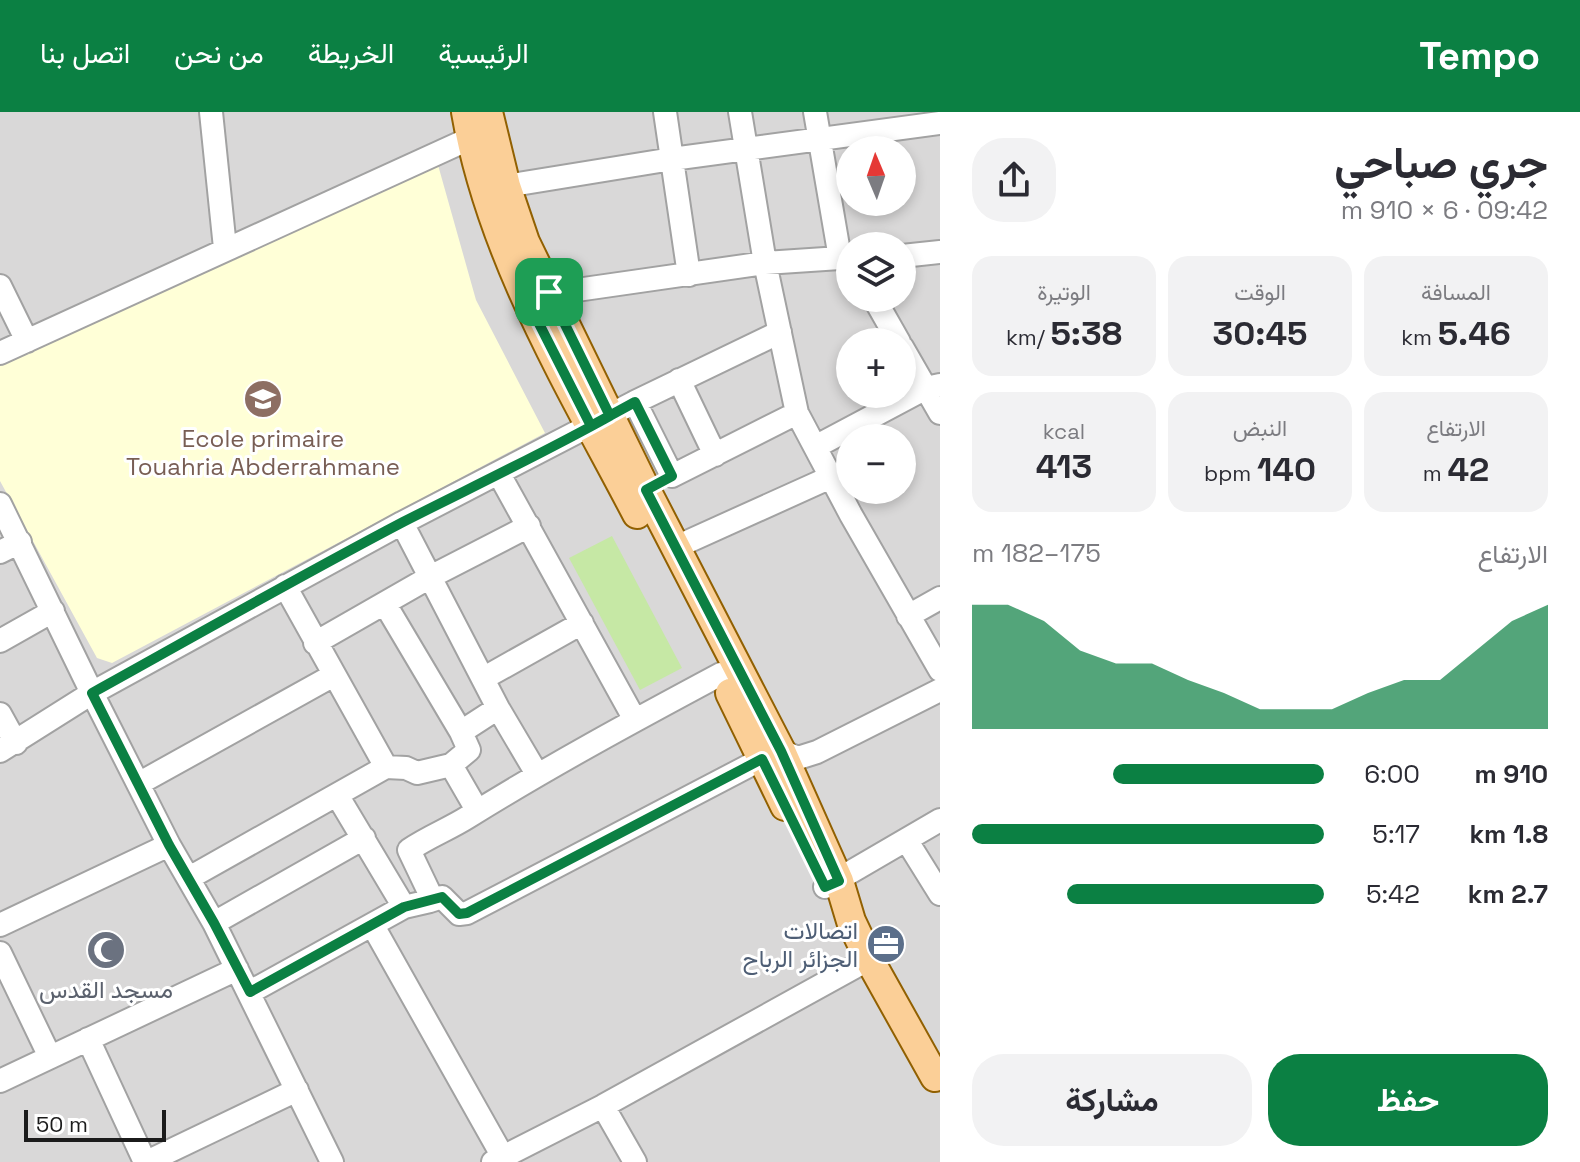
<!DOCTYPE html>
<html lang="ar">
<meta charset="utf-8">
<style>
:root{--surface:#fff;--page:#f2f2f3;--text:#2b2b33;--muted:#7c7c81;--accent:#0b8043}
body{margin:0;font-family:"Space Grotesk",Vazirmatn,sans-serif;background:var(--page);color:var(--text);direction:rtl;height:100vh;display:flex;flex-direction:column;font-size:30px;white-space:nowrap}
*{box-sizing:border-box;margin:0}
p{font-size:26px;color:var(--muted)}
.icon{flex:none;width:44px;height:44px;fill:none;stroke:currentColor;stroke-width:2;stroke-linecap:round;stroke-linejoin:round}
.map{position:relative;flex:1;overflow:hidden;direction:ltr}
.details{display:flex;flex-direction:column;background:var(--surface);width:640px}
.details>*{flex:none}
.needle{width:52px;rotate:358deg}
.buttons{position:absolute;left:836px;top:24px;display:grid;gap:16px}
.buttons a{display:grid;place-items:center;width:80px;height:80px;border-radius:50%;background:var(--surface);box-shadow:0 4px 12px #0003;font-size:40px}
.scale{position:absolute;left:24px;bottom:20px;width:142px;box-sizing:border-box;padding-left:8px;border:4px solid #1b1b1b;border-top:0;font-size:22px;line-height:28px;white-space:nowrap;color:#1b1b1b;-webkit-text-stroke:6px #fff;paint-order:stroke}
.pin{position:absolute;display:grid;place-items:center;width:68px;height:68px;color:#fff;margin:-34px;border-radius:16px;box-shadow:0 4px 12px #0006}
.round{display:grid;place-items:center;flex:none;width:84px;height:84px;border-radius:32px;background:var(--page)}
.headline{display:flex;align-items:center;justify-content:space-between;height:136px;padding:0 32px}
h1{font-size:44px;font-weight:700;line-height:60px}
.metrics{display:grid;grid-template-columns:repeat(3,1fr);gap:12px;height:136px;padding:8px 32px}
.metrics div{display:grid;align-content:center;border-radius:20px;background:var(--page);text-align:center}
.metrics b{font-size:34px;font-weight:700}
.metrics small{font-size:22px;font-weight:400}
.metrics p{font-size:22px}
.chart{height:224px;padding:16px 32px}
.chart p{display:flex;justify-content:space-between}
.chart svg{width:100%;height:144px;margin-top:8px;fill:var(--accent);opacity:.7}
.action{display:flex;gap:16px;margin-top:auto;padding:16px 32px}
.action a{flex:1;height:92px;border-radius:32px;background:var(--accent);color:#fff;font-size:32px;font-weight:700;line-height:92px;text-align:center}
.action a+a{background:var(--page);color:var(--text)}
ul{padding:0 32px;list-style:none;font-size:26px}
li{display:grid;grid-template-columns:128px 96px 1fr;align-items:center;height:60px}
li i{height:20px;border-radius:10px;background:var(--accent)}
header{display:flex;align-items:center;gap:48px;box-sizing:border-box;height:112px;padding:0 40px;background:var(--accent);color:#fff}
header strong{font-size:38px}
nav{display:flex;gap:44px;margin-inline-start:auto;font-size:28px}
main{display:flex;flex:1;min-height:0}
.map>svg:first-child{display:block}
</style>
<header>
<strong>Tempo</strong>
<nav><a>الرئيسية</a><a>الخريطة</a><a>من نحن</a><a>اتصل بنا</a></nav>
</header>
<main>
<section class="details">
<div class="headline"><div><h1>جري صباحي</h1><p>09:42 · 6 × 910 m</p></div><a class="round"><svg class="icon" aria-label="share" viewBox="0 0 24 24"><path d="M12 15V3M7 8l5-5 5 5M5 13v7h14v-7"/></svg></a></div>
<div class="metrics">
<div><p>المسافة</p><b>5.46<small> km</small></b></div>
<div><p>الوقت</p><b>30:45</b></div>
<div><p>الوتيرة</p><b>5:38<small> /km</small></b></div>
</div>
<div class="metrics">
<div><p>الارتفاع</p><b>42<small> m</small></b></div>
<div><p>النبض</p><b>140<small> bpm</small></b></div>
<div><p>kcal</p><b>413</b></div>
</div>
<div class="chart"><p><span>الارتفاع</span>175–182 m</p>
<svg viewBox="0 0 160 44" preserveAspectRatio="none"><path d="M0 44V6L10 6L20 11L30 20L40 24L50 24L60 29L70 33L80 38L90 38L100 38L110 33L120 29L130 29L140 20L150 11L160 6V44z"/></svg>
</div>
<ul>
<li><b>910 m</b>6:00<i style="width:60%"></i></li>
<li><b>1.8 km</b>5:17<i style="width:100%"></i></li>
<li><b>2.7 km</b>5:42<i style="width:73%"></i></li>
</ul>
<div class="action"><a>حفظ</a><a>مشاركة</a></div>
</section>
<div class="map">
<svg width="940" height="1050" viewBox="0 0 940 1050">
<rect width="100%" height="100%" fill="#ede8e0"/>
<path fill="#d9d8d8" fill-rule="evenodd" d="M0,0H940V1050H0ZM850,38H902V90H850ZM850,134H902V186H850ZM850,230H902V282H850ZM850,326H902V378H850Z"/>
<path fill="#ffffd7" d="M438,53L476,188L545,321L112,551L97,546L0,369V252Z"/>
<path fill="#c6e8a5" d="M612,424L682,556L640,578L569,446Z"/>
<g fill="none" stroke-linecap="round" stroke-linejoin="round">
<defs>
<path id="minor" d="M211,0L225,136
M665,0L689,163
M740,0L765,151L797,301L851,403L940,558
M815,0L840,146
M506,74L672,47L940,11
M902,144L940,140
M0,174L27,229
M535,184L765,151L840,146L850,148
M874,186L899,230
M902,235L940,301
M0,241L471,26
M679,268L715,343
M635,290L672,364L797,301
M815,335L926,276L940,273
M499,362L635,608
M0,392L92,581L169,733L214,811L332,1050
M402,411L498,596L537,662
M676,435L831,365
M0,440L20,430
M385,492L461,620L469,638L451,653
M908,504L940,486
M0,529L53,499
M315,531L432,464L529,414
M484,566L582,511
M0,602L16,631
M461,620L498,596
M0,639L92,581L402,411L635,290L780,220
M386,655L406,656L417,661L451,653L477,698
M138,672L334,563
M337,683L404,795
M907,729L940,782
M189,766L386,655L285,474
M825,775L940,708
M430,789L442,785L459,802L467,801L762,647L781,639L798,646L817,640L940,578
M214,811L364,726
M0,813L169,733
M373,814L503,1045
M0,841L50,945
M250,880L404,795L430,789V782L409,738C428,725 449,717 468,705C550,654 635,608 721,562
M88,927L145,1050
M0,969L237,857
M603,994L635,1050
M147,1050L297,978
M493,1050L603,994L869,847"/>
<path id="major" d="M466,0C491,145 570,274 637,402
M488,0L506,74L525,130L646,378L781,639L839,769L851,809L869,847L935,965L940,962
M730,581L785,694"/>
</defs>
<use href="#minor" stroke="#a2a2a2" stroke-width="26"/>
<use href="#major" stroke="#916001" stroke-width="32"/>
<use href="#minor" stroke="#fff" stroke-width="22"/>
<use href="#major" stroke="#fbcf97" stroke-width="28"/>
</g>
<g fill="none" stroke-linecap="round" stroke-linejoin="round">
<defs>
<path id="route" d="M549,180L610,304C542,342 472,375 403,410C298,465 195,524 92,581L169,733L214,811L250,880L404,795L442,785L459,802L467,801L762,647L825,775L839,769L781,639L646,378L672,364L635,290L591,314L526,186L549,180"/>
</defs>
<use href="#route" stroke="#fff" stroke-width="16"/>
<use href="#route" stroke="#0b8043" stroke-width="10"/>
</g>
<defs>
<symbol id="school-disc" viewBox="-11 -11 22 22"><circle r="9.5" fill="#8d6e63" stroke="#fff"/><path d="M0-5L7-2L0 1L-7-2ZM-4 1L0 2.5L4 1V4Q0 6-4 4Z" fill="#fff"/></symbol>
<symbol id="office-disc" viewBox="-11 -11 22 22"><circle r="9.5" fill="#5c6f8a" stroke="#fff"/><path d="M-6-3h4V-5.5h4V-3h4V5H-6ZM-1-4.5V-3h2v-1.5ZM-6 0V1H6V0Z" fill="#fff"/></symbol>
<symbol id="mosque-disc" viewBox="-11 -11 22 22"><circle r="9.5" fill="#6b7280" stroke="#fff"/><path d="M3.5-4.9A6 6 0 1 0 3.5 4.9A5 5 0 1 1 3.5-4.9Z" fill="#fff"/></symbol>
</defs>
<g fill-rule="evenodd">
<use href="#school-disc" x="241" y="265" width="44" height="44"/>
<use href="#office-disc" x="864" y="810" width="44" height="44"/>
<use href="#mosque-disc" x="84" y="816" width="44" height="44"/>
</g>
<g text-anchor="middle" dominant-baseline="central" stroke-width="6" stroke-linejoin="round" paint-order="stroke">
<g font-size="24" fill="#785e54" stroke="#fff">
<text x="263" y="326">Ecole primaire<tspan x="263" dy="28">Touahria Abderrahmane</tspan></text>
</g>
<g font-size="24" fill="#4e5e75" stroke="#fff" text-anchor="end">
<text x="858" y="818">اتصالات<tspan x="858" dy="28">الجزائر الرباح</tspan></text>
</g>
<g font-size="24" fill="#5b616d" stroke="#fff">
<text x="106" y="877">مسجد القدس</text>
</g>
</g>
</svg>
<div class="buttons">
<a><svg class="needle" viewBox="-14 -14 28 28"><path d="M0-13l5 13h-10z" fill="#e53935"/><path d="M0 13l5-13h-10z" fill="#7c7c81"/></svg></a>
<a><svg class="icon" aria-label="layers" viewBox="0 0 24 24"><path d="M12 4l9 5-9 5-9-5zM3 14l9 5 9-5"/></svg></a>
<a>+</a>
<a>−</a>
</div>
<div class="scale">50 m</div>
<div class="pin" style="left:549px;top:180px;background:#1e9e55"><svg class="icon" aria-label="arrive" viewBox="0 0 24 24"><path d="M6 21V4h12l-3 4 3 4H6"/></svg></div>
</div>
</main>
